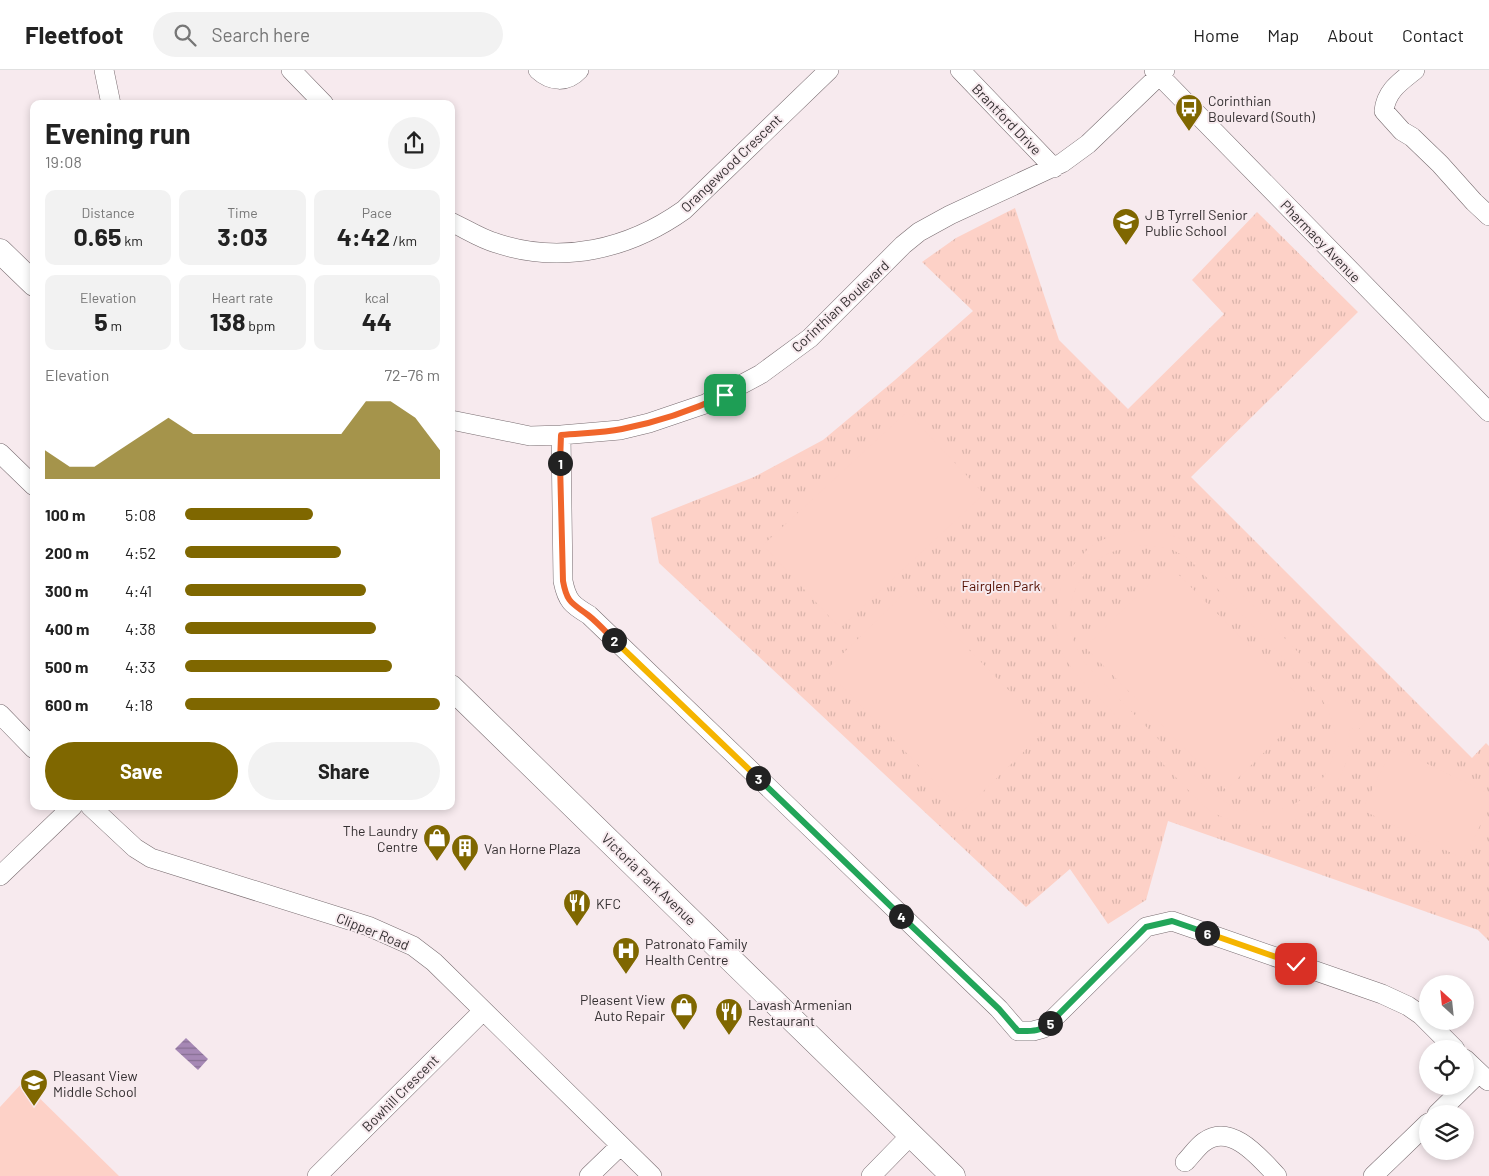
<!DOCTYPE html>
<meta charset="utf-8">
<style>
:root{--surface:#fff;--page:#f2f2f2;--text:#222;--muted:#767676;--line:#e0e0e0;--accent:#7f6700}
body{margin:0;font-family:Barlow,sans-serif;background:var(--page);color:var(--text);height:100vh;display:flex;flex-direction:column;font-size:19px;white-space:nowrap}
*{box-sizing:border-box;margin:0}
p{font-size:16px;color:var(--muted)}
.icon{flex:none;width:28px;height:28px;fill:none;stroke:currentColor;stroke-width:2;stroke-linecap:round;stroke-linejoin:round}
.map{position:relative;flex:1;overflow:hidden}
.details{position:absolute;left:30px;top:30px;width:425px;height:710px;display:flex;flex-direction:column;background:var(--surface);border-radius:10px;box-shadow:0 2px 8px #0003}
.details>*{flex:none}
.needle{width:32px;rotate:333deg}
.tools{position:absolute;left:1419px;top:905px;display:grid;gap:10px}
.tools a{display:grid;place-items:center;width:55px;height:55px;border-radius:50%;background:var(--surface);box-shadow:0 2px 8px #0003;font-size:25px}
.pin{position:absolute;display:grid;place-items:center;width:42px;height:42px;color:#fff;margin:-21px;border-radius:10px;box-shadow:0 2px 8px #0006}
.km{position:absolute;width:25px;height:25px;margin:-12px;border-radius:50%;background:#222;color:#fff;font-size:14px;line-height:25px;text-align:center}
.round{display:grid;place-items:center;flex:none;width:52px;height:52px;border-radius:26px;background:var(--page)}
.head{display:flex;align-items:center;justify-content:space-between;height:85px;padding:0 15px}
h1{font-size:28px;font-weight:700;line-height:38px}
.metrics{display:grid;grid-template-columns:repeat(3,1fr);gap:8px;height:85px;padding:5px 15px}
.metrics div{display:grid;align-content:center;border-radius:10px;background:var(--page);text-align:center}
.metrics b{font-size:25px;font-weight:700}
.metrics small{font-size:14px;font-weight:400}
.metrics p{font-size:14px}
.chart{height:140px;padding:10px 15px}
.chart p{display:flex;justify-content:space-between}
.chart svg{width:100%;height:90px;margin-top:5px;fill:var(--accent);opacity:.7}
.primary-button{display:flex;gap:10px;margin-top:auto;padding:10px 15px}
.primary-button a{flex:1;height:58px;border-radius:30px;background:var(--accent);color:#fff;font-size:20px;font-weight:700;line-height:58px;text-align:center}
.primary-button a+a{background:var(--page);color:var(--text)}
ul{padding:0 15px;list-style:none;font-size:16px}
li{display:grid;grid-template-columns:80px 60px 1fr;align-items:center;height:38px}
li i{height:12px;border-radius:6px;background:var(--accent)}
header{display:flex;align-items:center;gap:30px;box-sizing:border-box;height:70px;padding:0 25px;background:var(--surface);border-bottom:1px solid var(--line)}
header strong{font-size:24px}
nav{display:flex;gap:28px;margin-inline-start:auto;font-size:18px}
.search{width:350px;height:45px;background:var(--page);display:flex;align-items:center;gap:12px;box-sizing:border-box;padding:0 18px;border-radius:28px;color:var(--muted);font-size:19px}
.map>svg:first-child{display:block}
</style>
<header>
<strong>Fleetfoot</strong>
<div class="search"><svg class="icon" aria-label="search" viewBox="0 0 24 24"><circle cx="10" cy="10" r="6"/><path d="M15 15l6 6"/></svg>Search here</div>
<nav><a>Home</a><a>Map</a><a>About</a><a>Contact</a></nav>
</header>
<div class="map">
<svg width="1489" height="1106" viewBox="0 0 1489 1106">
<defs>
<pattern id="grass-tufts" width="24" height="20" patternUnits="userSpaceOnUse" patternTransform="scale(1.25)"><rect width="24" height="20" fill="#fdd1c7"/><path d="M3 7l-1-3M5 7V3M7 7l1-3M15 17l-1-3M17 17v-4M19 17l1-3" fill="none" stroke="#d9b4ab"/></pattern>
<pattern id="water-rules" width="6" height="5" patternUnits="userSpaceOnUse" patternTransform="scale(1.25)"><rect width="6" height="5" fill="#a688b5"/><path d="M0 2.5h6" fill="none" stroke="#887094"/></pattern>
</defs>
<rect width="100%" height="100%" fill="#f7eaee"/>
<path fill="url(#grass-tufts)" d="M1015,138L1059,270L1128,339L1224,244L1192,210L1257,142L1358,242L1191,407L1472,688L1486,673L1489,676V871L1478,860L1168,751L1146,830L1108,854L1070,799L1026,837L659,493L651,448L754,407L823,370L895,310L973,241L922,192L956,168Z"/>
<path fill="#fdd1c7" fill-rule="evenodd" d="M907,342L984,424L840,558L763,475Z
M1136,460C1160,461 1175,464 1196,477L1366,652L1356,662L1349,655C1349,667 1350,681 1346,693C1329,740 1290,764 1241,753C1230,750 1218,746 1209,740C1204,736 1200,731 1195,727L1076,604C1072,598 1067,592 1063,585C1053,565 1055,535 1062,514C1066,503 1083,482 1093,475C1105,467 1121,464 1136,460ZM1145,475L1169,478L1188,488L1319,625C1330,641 1339,662 1334,682C1326,718 1294,744 1256,741C1252,741 1246,741 1241,740C1228,736 1217,726 1206,718L1088,597C1060,561 1064,516 1101,488C1113,479 1130,477 1145,475Z
M1169,495L1310,637L1226,720L1085,577Z
M909,519L1047,659L963,741L826,600Z
M1393,677L1489,724V737L1464,789L1362,740Z
M23,1012L119,1106H0V1037Z"/>
<path fill="url(#water-rules)" d="M186,968L208,989L198,1000L175,979Z"/>
<g fill="none" stroke-linecap="round" stroke-linejoin="round">
<defs>
<path id="minor" d="M104,0L111,34
M291,0L324,34
M538,0C551,12 567,13 579,0
M960,0L1054,98
M1154,0L1489,342
M1415,0C1400,12 1386,21 1384,41L1402,61L1412,67L1440,94L1474,132L1489,146
M451,152C466,159 481,169 496,173C562,195 629,179 684,140L829,0
M451,350L530,366L561,365L620,360L649,353L705,334L761,304L810,268L903,175L919,162L950,145L1062,93L1088,74L1165,0
M561,365L563,511C567,531 572,535 589,545L999,939L1018,961H1033L1044,958L1146,857L1172,851L1382,924L1408,936L1421,945L1455,979
M0,383L34,416
M0,644L34,679
M90,736L135,778L151,788L368,856L413,876L434,892L652,1106
M0,806L73,736
M1465,989L1488,1011
M1437,1044L1479,1003
M1185,1092C1191,1086 1197,1077 1204,1072C1231,1052 1260,1088 1277,1106
M317,1106L483,941
M589,1106L620,1076
M871,1106L911,1065
M1373,1106L1428,1053"/>
<path id="major" d="M0,181L34,214
M451,617L953,1106"/>
</defs>
<use href="#minor" stroke="#786c70" stroke-width="20"/>
<use href="#major" stroke="#786c70" stroke-width="25"/>
<use href="#minor" stroke="#fff" stroke-width="19"/>
<use href="#major" stroke="#fff" stroke-width="24"/>
</g>
<g fill="none" stroke-linecap="round" stroke-linejoin="round">
<defs>
<path id="split-1" d="M560,393L561,365C581,363 602,363 622,359C658,352 693,340 725,325"/>
<path id="split-2" d="M560,393L563,511C567,533 572,533 588,545C597,552 606,562 614,570"/>
<path id="split-3" d="M614,570L758,708"/>
<path id="split-4" d="M758,708L901,846"/>
<path id="split-5" d="M901,846L999,939L1018,961C1030,961 1041,962 1050,953"/>
<path id="split-6" d="M1050,953L1146,857L1172,851L1207,863"/>
<path id="split-7" d="M1207,863L1296,894"/>
</defs>
<use href="#split-1" stroke="#fff" stroke-width="10"/>
<use href="#split-2" stroke="#fff" stroke-width="10"/>
<use href="#split-3" stroke="#fff" stroke-width="10"/>
<use href="#split-4" stroke="#fff" stroke-width="10"/>
<use href="#split-5" stroke="#fff" stroke-width="10"/>
<use href="#split-6" stroke="#fff" stroke-width="10"/>
<use href="#split-7" stroke="#fff" stroke-width="10"/>
<use href="#split-1" stroke="#f0652b" stroke-width="6"/>
<use href="#split-2" stroke="#f0652b" stroke-width="6"/>
<use href="#split-3" stroke="#f5b400" stroke-width="6"/>
<use href="#split-4" stroke="#22a559" stroke-width="6"/>
<use href="#split-5" stroke="#22a559" stroke-width="6"/>
<use href="#split-6" stroke="#22a559" stroke-width="6"/>
<use href="#split-7" stroke="#f5b400" stroke-width="6"/>
</g>
<defs>
<symbol id="bus-pin" viewBox="-11 -11 22 30"><path d="M0 17L-7.5 6A9.5 9.5 0 1 1 7.5 6Z" fill="#7f6700" stroke="#f7eaee"/><path d="M-5-6H5V4H4V6H2V4H-2V6H-4V4H-5ZM-3.5-4V0h7V-4ZM-3.5 1.2v1.5H-2V1.2ZM2 1.2v1.5H3.5V1.2Z" fill="#fff"/></symbol>
<symbol id="school-pin" viewBox="-11 -11 22 30"><path d="M0 17L-7.5 6A9.5 9.5 0 1 1 7.5 6Z" fill="#7f6700" stroke="#f7eaee"/><path d="M0-5L7-2L0 1L-7-2ZM-4 1L0 2.5L4 1V4Q0 6-4 4Z" fill="#fff"/></symbol>
<symbol id="shop-pin" viewBox="-11 -11 22 30"><path d="M0 17L-7.5 6A9.5 9.5 0 1 1 7.5 6Z" fill="#7f6700" stroke="#f7eaee"/><path d="M-5-2.5h2.3a2.7 3.5 0 0 1 5.4 0H5L5.5 6h-11ZM-1.5-2.5h3a1.5 2.3 0 0 0-3 0Z" fill="#fff"/></symbol>
<symbol id="building-pin" viewBox="-11 -11 22 30"><path d="M0 17L-7.5 6A9.5 9.5 0 1 1 7.5 6Z" fill="#7f6700" stroke="#f7eaee"/><path d="M-4-6H4V6H1V3H-1V6H-4ZM-2.5-4.3h1.7v1.8h-1.7ZM.8-4.3h1.7v1.8H.8ZM-2.5-1h1.7V.8h-1.7ZM.8-1h1.7V.8H.8Z" fill="#fff"/></symbol>
<symbol id="restaurant-pin" viewBox="-11 -11 22 30"><path d="M0 17L-7.5 6A9.5 9.5 0 1 1 7.5 6Z" fill="#7f6700" stroke="#f7eaee"/><path d="M-5-6h1v4h1v-4h1v4h1v-4h1v5L-1.5 .5V6h-2V.5L-5-1ZM5-6V6H3V1.5H1.5Q1.5-4 5-6Z" fill="#fff"/></symbol>
<symbol id="hospital-pin" viewBox="-11 -11 22 30"><path d="M0 17L-7.5 6A9.5 9.5 0 1 1 7.5 6Z" fill="#7f6700" stroke="#f7eaee"/><path d="M-5-5h3v3.5h4V-5h3V5h-3V1.5h-4V5h-3Z" fill="#fff"/></symbol>
</defs>
<g fill-rule="evenodd">
<use href="#bus-pin" x="1173" y="22" width="32" height="43"/>
<use href="#school-pin" x="1110" y="136" width="32" height="43"/>
<use href="#shop-pin" x="421" y="752" width="32" height="43"/>
<use href="#building-pin" x="449" y="762" width="32" height="43"/>
<use href="#restaurant-pin" x="561" y="817" width="32" height="43"/>
<use href="#hospital-pin" x="610" y="865" width="32" height="43"/>
<use href="#shop-pin" x="668" y="921" width="32" height="43"/>
<use href="#restaurant-pin" x="713" y="926" width="32" height="43"/>
<use href="#school-pin" x="18" y="997" width="32" height="43"/>
</g>
<g text-anchor="middle" dominant-baseline="central" stroke-width="4" stroke-linejoin="round" paint-order="stroke">
<g font-size="14" fill="#353032" stroke="#f7eaee" text-anchor="start">
<text x="1208" y="30">Corinthian<tspan x="1208" dy="16">Boulevard (South)</tspan></text>
<text x="1145" y="144">J B Tyrrell Senior<tspan x="1145" dy="16">Public School</tspan></text>
<text x="418" y="760" text-anchor="end">The Laundry<tspan x="418" dy="16">Centre</tspan></text>
<text x="484" y="778">Van Horne Plaza</text>
<text x="596" y="833">KFC</text>
<text x="645" y="873">Patronato Family<tspan x="645" dy="16">Health Centre</tspan></text>
<text x="665" y="929" text-anchor="end">Pleasent View<tspan x="665" dy="16">Auto Repair</tspan></text>
<text x="748" y="934">Lavash Armenian<tspan x="748" dy="16">Restaurant</tspan></text>
<text x="53" y="1005">Pleasant View<tspan x="53" dy="16">Middle School</tspan></text>
</g>
<g font-size="14" fill="#353032" stroke="#f7eaee">
<text transform="translate(1007 49) rotate(46)">Brantford Drive</text>
<text transform="translate(731 93) rotate(-44)">Orangewood Crescent</text>
<text transform="translate(1321 171) rotate(46)">Pharmacy Avenue</text>
<text transform="translate(840 236) rotate(-43)">Corinthian Boulevard</text>
<text transform="translate(649 809) rotate(44)">Victoria Park Avenue</text>
<text transform="translate(373 861) rotate(22)">Clipper Road</text>
<text transform="translate(400 1023) rotate(-45)">Bowhill Crescent</text>
</g>
<g font-size="14" fill="#551003" stroke="#f7eaee">
<text x="1001" y="515">Fairglen Park</text>
</g>
</g>
</svg>
<div class="tools">
<a><svg class="needle" viewBox="-14 -14 28 28"><path d="M0-13l5 13h-10z" fill="#e53935"/><path d="M0 13l5-13h-10z" fill="#767676"/></svg></a>
<a><svg class="icon" aria-label="locate" viewBox="0 0 24 24"><circle cx="12" cy="12" r="6"/><path d="M12 2v4M12 18v4M2 12h4M18 12h4"/></svg></a>
<a><svg class="icon" aria-label="layers" viewBox="0 0 24 24"><path d="M12 4l9 5-9 5-9-5zM3 14l9 5 9-5"/></svg></a>
</div>
<div class="pin" style="left:725px;top:325px;background:#1e9e55"><svg class="icon" aria-label="arrive" viewBox="0 0 24 24"><path d="M6 21V4h12l-3 4 3 4H6"/></svg></div>
<div class="pin" style="left:1296px;top:894px;background:#d93025"><svg class="icon" aria-label="check" viewBox="0 0 24 24"><path d="M5 12l5 5 9-10"/></svg></div>
<b class="km" style="left:560px;top:393px">1</b>
<b class="km" style="left:614px;top:570px">2</b>
<b class="km" style="left:758px;top:708px">3</b>
<b class="km" style="left:901px;top:846px">4</b>
<b class="km" style="left:1050px;top:953px">5</b>
<b class="km" style="left:1207px;top:863px">6</b>
<section class="details">
<div class="head"><div><h1>Evening run</h1><p>19:08</p></div><a class="round"><svg class="icon" aria-label="share" viewBox="0 0 24 24"><path d="M12 15V3M7 8l5-5 5 5M5 13v7h14v-7"/></svg></a></div>
<div class="metrics">
<div><p>Distance</p><b>0.65<small> km</small></b></div>
<div><p>Time</p><b>3:03</b></div>
<div><p>Pace</p><b>4:42<small> /km</small></b></div>
</div>
<div class="metrics">
<div><p>Elevation</p><b>5<small> m</small></b></div>
<div><p>Heart rate</p><b>138<small> bpm</small></b></div>
<div><p>kcal</p><b>44</b></div>
</div>
<div class="chart"><p><span>Elevation</span>72–76 m</p>
<svg viewBox="0 0 160 44" preserveAspectRatio="none"><path d="M0 44V30L10 38L20 38L30 30L40 22L50 14L60 22L70 22L80 22L90 22L100 22L110 22L120 22L130 6L140 6L150 14L160 30V44z"/></svg>
</div>
<ul>
<li><b>100 m</b>5:08<i style="width:50%"></i></li>
<li><b>200 m</b>4:52<i style="width:61%"></i></li>
<li><b>300 m</b>4:41<i style="width:71%"></i></li>
<li><b>400 m</b>4:38<i style="width:75%"></i></li>
<li><b>500 m</b>4:33<i style="width:81%"></i></li>
<li><b>600 m</b>4:18<i style="width:100%"></i></li>
</ul>
<div class="primary-button"><a>Save</a><a>Share</a></div>
</section>
</div>
